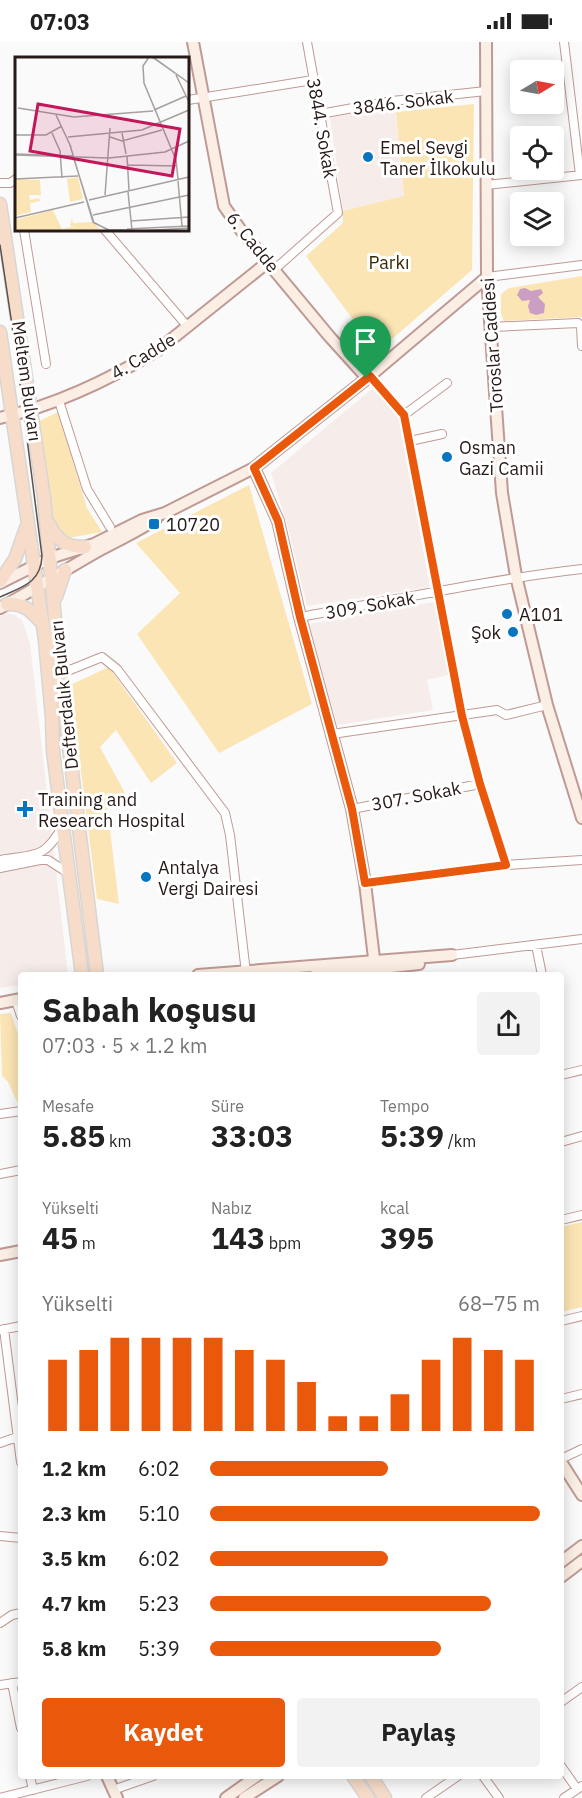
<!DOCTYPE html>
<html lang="tr">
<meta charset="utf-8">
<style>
:root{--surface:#fff;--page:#f2f2f2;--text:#222;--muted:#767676;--accent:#ea580c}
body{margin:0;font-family:"IBM Plex Sans",sans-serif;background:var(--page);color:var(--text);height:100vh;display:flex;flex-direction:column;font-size:22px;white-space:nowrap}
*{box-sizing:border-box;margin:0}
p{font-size:20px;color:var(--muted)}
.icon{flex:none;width:33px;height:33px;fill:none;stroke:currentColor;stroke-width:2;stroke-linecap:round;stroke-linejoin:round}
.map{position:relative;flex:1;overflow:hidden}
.side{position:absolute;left:18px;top:930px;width:546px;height:807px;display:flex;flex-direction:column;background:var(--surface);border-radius:6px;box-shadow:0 3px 15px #0003}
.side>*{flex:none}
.needle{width:39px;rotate:80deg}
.controls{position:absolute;left:510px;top:18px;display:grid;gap:12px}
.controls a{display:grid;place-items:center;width:54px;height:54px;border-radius:6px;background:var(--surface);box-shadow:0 3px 15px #0003;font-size:30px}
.pin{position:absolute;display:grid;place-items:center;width:51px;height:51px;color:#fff;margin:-62px -26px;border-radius:50% 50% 50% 0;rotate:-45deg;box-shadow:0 0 6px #0007}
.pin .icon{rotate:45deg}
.round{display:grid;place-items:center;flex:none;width:63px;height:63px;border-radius:6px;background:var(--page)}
.summary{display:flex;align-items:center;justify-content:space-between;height:102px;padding:0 24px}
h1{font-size:33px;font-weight:700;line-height:45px}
.figures{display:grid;grid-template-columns:repeat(3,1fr);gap:9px;height:102px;padding:6px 24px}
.figures div{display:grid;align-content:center}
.figures b{font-size:30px;font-weight:700}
.figures small{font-size:16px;font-weight:400}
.figures p{font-size:16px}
.chart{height:168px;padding:12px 24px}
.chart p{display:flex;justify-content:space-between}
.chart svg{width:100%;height:108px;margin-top:6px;stroke:var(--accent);stroke-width:6}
.primary-button{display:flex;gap:12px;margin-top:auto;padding:12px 24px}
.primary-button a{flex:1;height:69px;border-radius:6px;background:var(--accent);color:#fff;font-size:24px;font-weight:700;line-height:69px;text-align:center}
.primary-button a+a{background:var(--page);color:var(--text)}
ul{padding:0 24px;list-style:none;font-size:20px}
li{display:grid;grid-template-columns:96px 72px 1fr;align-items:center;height:45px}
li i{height:15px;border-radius:8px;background:var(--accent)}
.status{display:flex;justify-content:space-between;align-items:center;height:42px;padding:0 30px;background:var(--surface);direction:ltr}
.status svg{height:16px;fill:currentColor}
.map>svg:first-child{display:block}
</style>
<div class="status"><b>07:03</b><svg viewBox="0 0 49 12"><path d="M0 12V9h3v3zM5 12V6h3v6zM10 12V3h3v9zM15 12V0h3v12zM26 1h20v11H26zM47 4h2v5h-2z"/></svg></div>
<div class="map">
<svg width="582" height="1756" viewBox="0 0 582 1756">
<rect width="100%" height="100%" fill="#fafafa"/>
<path fill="#f6ecea" d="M395,64L404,155L343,169L330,76Z
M372,347L398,374L430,545L307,564L289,489L271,431Z
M434,560L449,633L427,638L433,668L337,683L309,582Z
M7,571L14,573L22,578L30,602L68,933H21V943L0,946V574Z"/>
<path fill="#fce5b5" d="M474,62L472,228L377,310L306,214L343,181V169L404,154L396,70Z
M582,234V275L504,279L501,272V252L509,246Z
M58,370L87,466L102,490L63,497L57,493L35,381Z
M249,443L312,662L219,711L137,592L180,551L136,501Z
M109,625L177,721L151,741L116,688L100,705L125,751L107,763L119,862L97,857L70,643Z
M11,971L21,1001V1064H19L8,1040L2,1034L0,972Z
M582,1180V1265L561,1270V1185Z"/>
<path fill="#cb9fc3" d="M525,246L531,249L541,247L543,251L538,255L545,262L544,271L536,273L530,271L528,264L530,258L522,259L517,253L520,247Z"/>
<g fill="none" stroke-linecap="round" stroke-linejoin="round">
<defs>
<path id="street" d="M564,0L580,133
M188,58L313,38
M320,72L392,59L486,49
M0,141H10L16,137
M486,143L582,133
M24,188L46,322
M105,188L188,285
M275,227L338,171L307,0
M487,235L582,223
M491,285L578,281L581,284L582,304
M370,334L404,373L462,674L480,742L506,823
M59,359L87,447L110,485
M404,373L447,341
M410,399L442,392
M300,575C394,558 487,538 582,527
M60,632L102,615L117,627L225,771L230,793L246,931
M332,692L497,668L506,673L547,663
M352,767L480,742
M0,818C34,812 44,818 62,785
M0,826L40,818H48L68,831
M365,841L506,823L582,818
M536,903L542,933
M452,913L582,897
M16,959L21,974
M561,1033L582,1028
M0,1072L21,1069
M561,1100L582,1094
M0,1132L21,1128
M561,1178L582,1173
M561,1279L582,1274
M4,1287L21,1420
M0,1288L21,1284
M561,1357L582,1352
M0,1401L20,1394
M561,1417L582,1407
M0,1494L21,1496
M0,1581L12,1573L21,1571
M12,1641L21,1686
M0,1643L21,1640
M561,1660L582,1645
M561,1724L577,1747
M30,1734L33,1748
M483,1734L499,1756
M113,1748L153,1734
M0,1756L87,1734
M426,1756L458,1734
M564,1756L582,1744"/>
<path id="secondary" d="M193,0L224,164L240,187L329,294L367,336
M486,0L487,235L502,451L516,534L547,663L582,776
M0,376C56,363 109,338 158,308L268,220
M254,426L278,479L300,575L352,767L365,841L376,933
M0,541L50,516L94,502L142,478L165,471L254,426L370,334L487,235
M0,566C35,547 68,526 102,507C120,497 139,489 156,477
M198,933L452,913
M315,933L419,922
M0,961L21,957
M0,1213L21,1209
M561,1420L582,1453
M561,1520L582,1504
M561,1535L582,1519
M107,1734L117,1756
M226,1756L257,1734
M244,1756L278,1734"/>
<path id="primary" d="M0,162L44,456L60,632L97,933
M0,290L45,598L52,675L53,709L82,933
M49,482C58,499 65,505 85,505
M0,539L15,517L26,486
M56,555L65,528
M7,562C24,561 31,569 42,581
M353,1734L368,1756
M371,1734L385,1756"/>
</defs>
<use href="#street" stroke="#bf9a94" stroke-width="10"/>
<use href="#secondary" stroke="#bf9a94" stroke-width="14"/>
<use href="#primary" stroke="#d8d6d5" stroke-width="15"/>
<use href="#street" stroke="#fff" stroke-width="8"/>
<use href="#secondary" stroke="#fbeee4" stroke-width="10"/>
<use href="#primary" stroke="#f7dcc9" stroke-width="12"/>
<path stroke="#5b514f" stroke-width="1.5" d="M0,203L15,303L42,514C41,541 22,545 0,555"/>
</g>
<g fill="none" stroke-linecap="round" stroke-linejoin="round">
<defs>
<path id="route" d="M370,334L404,373L462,674L480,742L506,823L365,841L352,767L300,575L278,479L254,426Z"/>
</defs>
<use href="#route" stroke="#fff" stroke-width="12"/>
<use href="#route" stroke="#ea580c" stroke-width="8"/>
</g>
<g fill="#0775bf" stroke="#fff" stroke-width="2">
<circle cx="368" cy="115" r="6"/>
<circle cx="447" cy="415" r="6"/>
<rect x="148" y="476" width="12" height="12" rx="3"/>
<circle cx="507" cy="572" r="6"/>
<circle cx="513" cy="590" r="6"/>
<path d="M22 758h6v6h6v6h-6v6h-6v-6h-6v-6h6z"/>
<circle cx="146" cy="835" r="6"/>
</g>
<g text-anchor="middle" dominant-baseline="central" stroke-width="6" stroke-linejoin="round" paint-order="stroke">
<g font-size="18" fill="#271917" stroke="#fff">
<text transform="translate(403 60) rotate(-7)">3846. Sokak</text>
<text transform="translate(322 86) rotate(80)">3844. Sokak</text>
<text transform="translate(253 200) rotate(51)">6. Cadde</text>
<text transform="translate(492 303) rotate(-94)">Toroslar Caddesi</text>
<text transform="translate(143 314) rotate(-31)">4. Cadde</text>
<text transform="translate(27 339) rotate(82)">Meltem Bulvarı</text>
<text transform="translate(370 563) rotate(-10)">309. Sokak</text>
<text transform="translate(64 653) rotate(-96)">Defterdalık Bulvarı</text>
<text transform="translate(416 754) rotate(-11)">307. Sokak</text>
</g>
<g font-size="18" fill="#271917" stroke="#fff" text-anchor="start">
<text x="380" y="105">Emel Sevgi<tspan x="380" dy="21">Taner İlkokulu</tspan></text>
<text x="459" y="405">Osman<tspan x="459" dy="21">Gazi Camii</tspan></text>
<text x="166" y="482">10720</text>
<text x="519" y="572">A101</text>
<text x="501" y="590" text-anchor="end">Şok</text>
<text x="38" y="757">Training and<tspan x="38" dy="21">Research Hospital</tspan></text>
<text x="158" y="825">Antalya<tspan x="158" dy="21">Vergi Dairesi</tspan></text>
</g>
<g font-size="18" fill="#3b2a00" stroke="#fff">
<text x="389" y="220">Parkı</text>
</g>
</g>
<g transform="translate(15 15)">
<rect width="174" height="174" fill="#fafafa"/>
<path d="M63,120L68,142L55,145L52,122ZM0,122L25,123L26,138H14L15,143L24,141L25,144L15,146L16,155L0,159ZM38,153L47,172L60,169H55L57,161L58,166L77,165L87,174H0V163Z" fill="#fce5b5"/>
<path fill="none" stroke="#a6a09f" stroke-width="1.5" d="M134,0L128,9L129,26L161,103L163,122M137,0L174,26M138,0L174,26M161,18L174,45M3,51L59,60L138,54M139,53L171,39M41,58L56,90M37,76L45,94L47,121M107,76L111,97M0,78H31L47,69M53,80L127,73L174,53M95,80L107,84L147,73M55,88L78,165L93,173L114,174M0,97L58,99L79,166L94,173H115M0,98L94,101L150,95L174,84M112,99L114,133M113,108L162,109M0,122L63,119M163,124L167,169M113,135L117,173M90,138L95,71M74,143L174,120M78,158L174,138M0,161L69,145M116,164L174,160M112,172L174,169M124,174L174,171"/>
<path fill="#c2185b" fill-opacity="0.15" stroke="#c2185b" stroke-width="3" d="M23,47L165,72L157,119L15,94Z"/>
<rect width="174" height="174" fill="none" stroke="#271917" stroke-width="3"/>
</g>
</svg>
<div class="controls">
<a><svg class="needle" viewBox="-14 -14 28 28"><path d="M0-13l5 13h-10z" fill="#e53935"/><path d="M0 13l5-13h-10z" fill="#767676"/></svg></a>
<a><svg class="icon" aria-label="locate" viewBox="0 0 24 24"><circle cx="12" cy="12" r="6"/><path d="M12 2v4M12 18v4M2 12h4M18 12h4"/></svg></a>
<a><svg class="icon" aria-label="layers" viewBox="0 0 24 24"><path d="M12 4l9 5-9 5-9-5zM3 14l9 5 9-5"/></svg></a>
</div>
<div class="pin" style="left:366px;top:336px;background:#1e9e55"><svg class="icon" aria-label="arrive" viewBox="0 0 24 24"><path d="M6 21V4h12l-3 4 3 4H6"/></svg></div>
<section class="side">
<div class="summary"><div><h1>Sabah koşusu</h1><p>07:03 · 5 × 1.2 km</p></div><a class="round"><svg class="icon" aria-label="share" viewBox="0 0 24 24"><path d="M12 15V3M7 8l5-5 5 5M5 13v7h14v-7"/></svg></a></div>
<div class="figures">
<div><p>Mesafe</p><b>5.85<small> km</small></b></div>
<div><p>Süre</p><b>33:03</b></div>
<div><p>Tempo</p><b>5:39<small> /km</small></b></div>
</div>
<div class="figures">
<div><p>Yükselti</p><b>45<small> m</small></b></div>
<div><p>Nabız</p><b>143<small> bpm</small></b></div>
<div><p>kcal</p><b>395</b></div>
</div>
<div class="chart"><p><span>Yükselti</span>68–75 m</p>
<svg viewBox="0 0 160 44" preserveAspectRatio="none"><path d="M5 44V15M15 44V11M25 44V6M35 44V6M45 44V6M55 44V6M65 44V11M75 44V15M85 44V24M95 44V38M105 44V38M115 44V29M125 44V15M135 44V6M145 44V11M155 44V15"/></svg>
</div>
<ul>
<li><b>1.2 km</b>6:02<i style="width:54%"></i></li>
<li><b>2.3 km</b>5:10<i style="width:100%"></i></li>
<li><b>3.5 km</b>6:02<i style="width:54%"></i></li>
<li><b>4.7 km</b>5:23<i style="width:85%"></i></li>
<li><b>5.8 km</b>5:39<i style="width:70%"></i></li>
</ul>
<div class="primary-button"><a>Kaydet</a><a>Paylaş</a></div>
</section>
</div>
